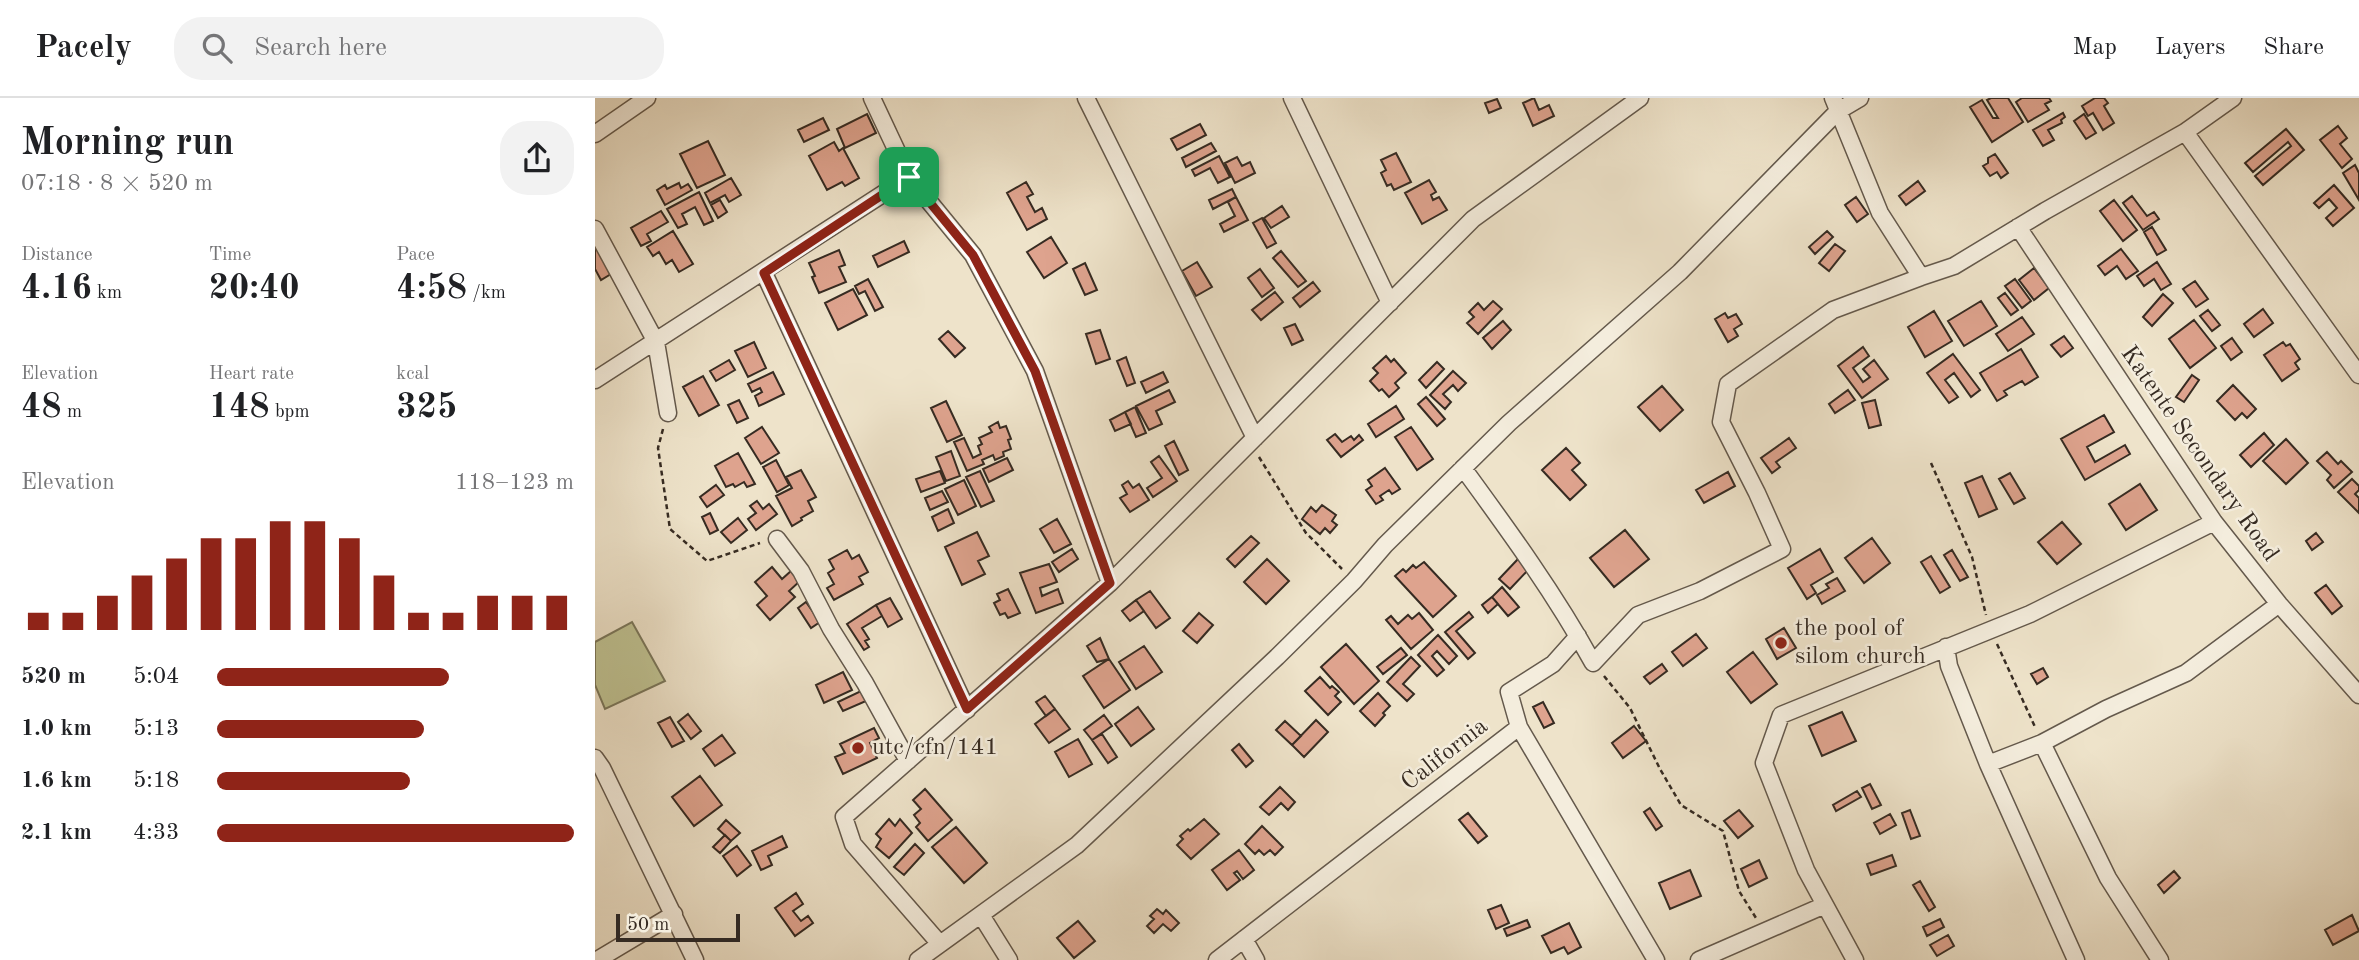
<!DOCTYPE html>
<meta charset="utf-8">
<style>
:root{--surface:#fff;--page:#f2f2f2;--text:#202124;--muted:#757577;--line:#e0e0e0;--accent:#8f2418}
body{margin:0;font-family:"Old Standard TT",serif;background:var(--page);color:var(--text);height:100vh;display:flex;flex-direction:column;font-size:26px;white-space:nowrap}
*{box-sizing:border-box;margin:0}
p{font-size:23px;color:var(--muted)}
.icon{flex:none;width:38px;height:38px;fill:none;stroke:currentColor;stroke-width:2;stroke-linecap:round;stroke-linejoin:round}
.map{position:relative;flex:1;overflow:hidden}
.side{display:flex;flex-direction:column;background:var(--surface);width:595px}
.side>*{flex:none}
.scale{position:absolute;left:21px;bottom:18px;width:124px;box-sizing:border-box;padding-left:7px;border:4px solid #362b22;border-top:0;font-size:19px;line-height:24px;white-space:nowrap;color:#362b22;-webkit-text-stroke:5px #f4eddd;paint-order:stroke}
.pin{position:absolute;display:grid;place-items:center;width:60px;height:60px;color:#fff;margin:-30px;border-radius:14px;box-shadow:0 4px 10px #0006}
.round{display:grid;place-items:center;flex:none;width:74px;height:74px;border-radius:28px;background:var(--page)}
.head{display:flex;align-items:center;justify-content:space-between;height:119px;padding:0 21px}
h1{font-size:38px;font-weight:800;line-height:52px}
.figures{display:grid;grid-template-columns:repeat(3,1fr);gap:10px;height:119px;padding:7px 21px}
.figures div{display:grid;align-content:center}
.figures b{font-size:35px;font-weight:800}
.figures small{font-size:19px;font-weight:400}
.figures p{font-size:19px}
.chart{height:196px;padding:14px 21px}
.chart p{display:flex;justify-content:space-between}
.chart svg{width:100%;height:126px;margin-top:7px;stroke:var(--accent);stroke-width:6}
ul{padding:0 21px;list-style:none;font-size:23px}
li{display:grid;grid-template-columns:112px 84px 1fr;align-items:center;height:52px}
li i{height:18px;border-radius:9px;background:var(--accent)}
header{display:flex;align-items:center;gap:42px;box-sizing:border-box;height:98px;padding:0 35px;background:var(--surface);border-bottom:2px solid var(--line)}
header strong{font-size:33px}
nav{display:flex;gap:38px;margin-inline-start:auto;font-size:24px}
.search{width:490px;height:63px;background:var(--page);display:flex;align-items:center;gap:18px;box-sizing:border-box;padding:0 24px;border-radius:28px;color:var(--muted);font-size:26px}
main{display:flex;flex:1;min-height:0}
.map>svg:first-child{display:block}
</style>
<header>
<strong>Pacely</strong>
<div class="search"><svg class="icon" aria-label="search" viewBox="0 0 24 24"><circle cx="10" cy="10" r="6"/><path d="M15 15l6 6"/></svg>Search here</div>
<nav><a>Map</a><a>Layers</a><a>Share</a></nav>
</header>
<main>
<section class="side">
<div class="head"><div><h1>Morning run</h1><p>07:18 · 8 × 520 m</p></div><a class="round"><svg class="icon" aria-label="share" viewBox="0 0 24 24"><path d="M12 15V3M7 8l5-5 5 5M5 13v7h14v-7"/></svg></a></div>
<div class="figures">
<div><p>Distance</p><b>4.16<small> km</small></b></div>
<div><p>Time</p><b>20:40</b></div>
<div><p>Pace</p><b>4:58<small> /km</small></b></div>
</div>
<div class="figures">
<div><p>Elevation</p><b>48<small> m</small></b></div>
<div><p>Heart rate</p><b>148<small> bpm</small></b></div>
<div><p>kcal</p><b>325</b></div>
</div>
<div class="chart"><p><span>Elevation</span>118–123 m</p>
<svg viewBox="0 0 160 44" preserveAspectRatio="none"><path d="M5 44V38M15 44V38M25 44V32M35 44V25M45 44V19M55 44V12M65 44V12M75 44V6M85 44V6M95 44V12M105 44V25M115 44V38M125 44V38M135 44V32M145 44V32M155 44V32"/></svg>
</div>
<ul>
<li><b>520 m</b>5:04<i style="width:65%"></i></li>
<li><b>1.0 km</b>5:13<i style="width:58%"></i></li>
<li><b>1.6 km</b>5:18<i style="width:54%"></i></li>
<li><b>2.1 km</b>4:33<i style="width:100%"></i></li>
</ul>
</section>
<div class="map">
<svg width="1764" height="862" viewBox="0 0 1764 862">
<rect width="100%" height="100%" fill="#eee3ca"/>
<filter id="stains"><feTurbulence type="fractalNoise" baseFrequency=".00286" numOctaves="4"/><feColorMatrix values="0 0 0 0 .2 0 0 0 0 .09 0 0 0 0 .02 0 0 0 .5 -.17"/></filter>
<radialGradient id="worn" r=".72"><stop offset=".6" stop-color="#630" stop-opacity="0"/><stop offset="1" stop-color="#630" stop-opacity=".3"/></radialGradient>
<path fill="#bfc292" stroke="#7a765a" stroke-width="2" d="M37,524L70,583L10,611L0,587V544Z"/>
<path fill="#dea38e" stroke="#362b22" stroke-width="2" d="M939,0L944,12L954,7L959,18L938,28L928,5Z
M1396,0H1413L1428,24L1397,44L1375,9L1387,2L1398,20H1403L1392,2Z
M1427,0H1454L1456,3L1450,6L1454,12L1433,24L1421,4Z
M1500,0H1509L1513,5L1509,8L1519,25L1508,32L1498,15L1493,18L1487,8Z
M902,1L906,10L894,15L890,5Z
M1468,15L1470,19L1466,22L1467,25L1453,32L1459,42L1448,48L1438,32Z
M272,16L281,35L250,50L242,31Z
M1489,16L1501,35L1491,41L1479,23Z
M228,20L234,32L209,44L203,32Z
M605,26L611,37L582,52L576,41Z
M1743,28L1752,40L1745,46L1757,61L1747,70L1725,42Z
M1691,31L1709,52L1668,87L1660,78L1696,48L1693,44L1658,74L1650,65Z
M113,43L130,77L102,90L85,56Z
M239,44L244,53L248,50L264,80L250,88L247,84L232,92L214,58Z
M616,45L621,53L591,69L587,60Z
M801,55L816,84L799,92L796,86L792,88L786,75L791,72L786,62Z
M1400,56L1413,75L1406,80L1402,74L1395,78L1388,68L1393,65V60Z
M624,58L635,79L623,85L615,70L600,78L597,72Z
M642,59L647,68L655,64L660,75L640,85L630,65Z
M1760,67L1764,75V102L1748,75Z
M136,80L146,97L134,104L130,97L115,105L110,95Z
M834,82L841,94L836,97L838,102L844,99L852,112L827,126L810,95Z
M1323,83L1330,93L1311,107L1304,98Z
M431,84L438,96L432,99L440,114L447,110L452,121L432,132L412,95Z
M84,85L86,90L93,86L97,92L70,107L62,92L70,87L72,91Z
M1739,87L1759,110L1738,128L1731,120L1742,110L1734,101L1724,110L1719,105Z
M637,91L641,99L618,111L614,102Z
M104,94L118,123L109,127L100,109L87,116L92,126L83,130L72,111Z
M1537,98L1552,118L1559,114L1564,121L1548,132L1528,105Z
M641,99L653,122L629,134L625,126L640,118L633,104Z
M1261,99L1273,116L1262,124L1250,107Z
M125,102L132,114L123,120L116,107Z
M1519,102L1542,132L1528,143L1505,113Z
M687,108L694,119L676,130L669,120Z
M66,113L73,124L52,136L56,143L46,148L36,130Z
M667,120L681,145L672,150L658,125Z
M1557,129L1571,152L1562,157L1549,134Z
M78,133L98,166L84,174L77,162L71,166L64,154L58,158L52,149Z
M1232,133L1238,139L1220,156L1214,149Z
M456,139L472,165L449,180L432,154Z
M309,143L314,154L283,169L278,158Z
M0,146L16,176L6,182L0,171Z
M1240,146L1250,153L1234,173L1224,165Z
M1526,151L1543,173L1531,181L1522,168L1510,177L1503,168Z
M244,152L250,167L244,169L251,184L224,195L217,179L220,178L214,165Z
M686,153L711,183L703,189L678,160Z
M602,164L617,189L601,198L587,173Z
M1562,164L1576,186L1566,192L1559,181L1549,188L1542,178Z
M490,165L502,192L490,197L478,171Z
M1439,170L1454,190L1439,202L1424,182Z
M665,171L679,190L667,199L653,180Z
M273,181L288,209L280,213L270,193L264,196L260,188Z
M1420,181L1436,203L1427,210L1410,188Z
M1600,183L1613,201L1601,209L1588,191Z
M718,184L725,193L705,209L698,200Z
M258,191L272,217L243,232L230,205Z
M680,194L688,204L666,222L657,212Z
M1410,195L1423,212L1416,217L1403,200Z
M1568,196L1578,205L1557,228L1548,219Z
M898,203L907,211L883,236L872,225L879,219L874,214L883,205L889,212Z
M1386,203L1402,228L1369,248L1353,223Z
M1668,211L1678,225L1659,239L1649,226Z
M1613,212L1625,227L1617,233L1605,218Z
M1339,213L1357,243L1330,259L1313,229Z
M1130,215L1133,220L1141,216L1147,226L1139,231L1143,238L1133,244L1120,221Z
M1427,219L1439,236L1413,253L1401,236Z
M1599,222L1621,250L1595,270L1574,241Z
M908,223L916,232L897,251L888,240Z
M700,226L708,242L697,247L689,230Z
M505,232L515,261L501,266L491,236Z
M353,233L370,250L360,259L344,241Z
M1469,238L1478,250L1466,259L1456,247Z
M1637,240L1647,254L1636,262L1626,248Z
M159,244L171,270L153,279L140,253Z
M1688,244L1691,248L1695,246L1705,261L1700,265L1704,271L1687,283L1669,257Z
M1268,249L1274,258L1258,270L1268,284L1275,279L1268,271L1279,262L1293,281L1267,300L1243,268Z
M1426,251L1443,279L1430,287L1427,283L1409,293L1412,297L1402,303L1385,275Z
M1358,256L1385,292L1376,299L1359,275L1350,282L1363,299L1354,305L1332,275Z
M791,258L796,264L799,261L811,275L800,285L804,290L794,299L787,291L784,293L775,283L783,275L778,270Z
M531,259L540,285L532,288L522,263Z
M134,262L140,272L121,283L115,273Z
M842,264L849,271L831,290L824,282Z
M858,273L871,285L863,293L858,287L848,296L856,304L850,311L835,297Z
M178,274L189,296L164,308L160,298L167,294L165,290L157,294L153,286Z
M568,274L573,284L551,295L546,284Z
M1597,277L1604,282L1589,304L1581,299Z
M108,278L124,307L104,318L88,289Z
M1638,287L1661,311L1652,320L1647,315L1640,322L1622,303Z
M1067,288L1088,312L1065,333L1043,309Z
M574,292L580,304L561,313L567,326L554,332L541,308Z
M1253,292L1260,302L1240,315L1234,306Z
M831,299L850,321L842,328L823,306Z
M144,302L153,320L142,325L133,307Z
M1280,302L1286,327L1274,330L1267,305Z
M351,303L367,337L352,344L336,310Z
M801,308L809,321L781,339L773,326Z
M540,309L551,335L541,339L530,314Z
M530,314L536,326L520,333L515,322Z
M1509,317L1519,334L1492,349L1500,364L1530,347L1535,356L1490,382L1466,341Z
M403,324L405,330L411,328L416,341L413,342L416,351L408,354L409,358L400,362L398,357L387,362L389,366L372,373L359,344L369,340L378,360L386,356L383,348L387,346L384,340L397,334L394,329Z
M167,329L184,355L166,366L150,340Z
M816,329L838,361L822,372L800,339Z
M1669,335L1679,347L1656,369L1645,357Z
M740,336L747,344L756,338L759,342L764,337L768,342L746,359L732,342Z
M1194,340L1201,350L1181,364L1185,369L1177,375L1166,360Z
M1691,341L1713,365L1691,386L1668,363Z
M579,343L593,372L584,377L570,348Z
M971,350L985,365L977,372L991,387L975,402L947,372Z
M356,353L365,378L351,383L341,359Z
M1732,354L1743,366L1746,363L1757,374L1739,390L1732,382L1736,377L1722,363Z
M143,355L160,386L152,389L149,384L140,389L138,386L131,389L120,368Z
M564,358L582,383L558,399L552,390L567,380L556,364Z
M412,360L418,372L394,384L388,371Z
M181,362L194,387L182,394L168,369Z
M790,370L805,391L797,396L794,392L785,398L788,402L781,406L771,392L777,388L773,382Z
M206,372L221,399L213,403L218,413L206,420L207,422L197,428L181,398L197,390L191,379Z
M345,373L350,385L326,394L321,381Z
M385,373L399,403L386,409L371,379Z
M1133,374L1140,388L1109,405L1101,392Z
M1415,375L1430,400L1419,406L1404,381Z
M1387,378L1402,411L1384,419L1370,385Z
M1757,381L1764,388V392L1760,396L1764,400V415L1743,394Z
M369,382L381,408L363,417L350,391Z
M533,383L538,390L544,386L554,402L535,414L525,400L532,396L527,387Z
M1545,386L1562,412L1531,432L1514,406Z
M121,387L129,397L112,409L105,399Z
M347,393L353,404L335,412L330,400Z
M162,403L168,411L174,406L182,416L161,432L153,421L161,415L155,408Z
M727,407L741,417L737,423L742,427L735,435L730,430L725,436L707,421L716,409L721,414Z
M353,411L359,425L343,433L337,419Z
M115,415L123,432L115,436L107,419Z
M143,420L152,432L136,445L126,434Z
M462,421L476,446L459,455L445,431Z
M1467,424L1486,446L1462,466L1443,444Z
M1030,432L1054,461L1019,489L995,460Z
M382,434L394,458L383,463L390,476L367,487L350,449Z
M1721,435L1728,444L1717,452L1711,443Z
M656,438L664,445L640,469L632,461Z
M1277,440L1295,465L1269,485L1250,460Z
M477,451L483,461L464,474L457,464Z
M1225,451L1238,474L1216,487L1221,495L1212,501L1193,470Z
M252,452L257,461L264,457L273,474L264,479L268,486L239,502L232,490L239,486L233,475L239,471L234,462Z
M1357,452L1373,479L1365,483L1349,457Z
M1336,458L1355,489L1345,495L1326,464Z
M672,461L694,483L671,506L649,484Z
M923,461L934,471L915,491L904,481Z
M829,464L861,498L838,519L800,478L808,471L811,474L818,467L821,470Z
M454,466L462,484L445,490L447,498L463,491L468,505L441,515L425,475Z
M177,469L187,481L196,473L205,483L194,493L200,499L175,522L162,507L172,498L160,484Z
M1242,480L1250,493L1227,506L1222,497L1234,490L1231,486Z
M1731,487L1747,508L1737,516L1720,495Z
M907,489L924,509L913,518L897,499Z
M413,491L425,515L413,520L410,515L405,517L399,505L405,502L402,496Z
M555,493L575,520L561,530L541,502Z
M897,499L903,506L893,515L887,507Z
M295,500L307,521L293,529L281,507Z
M541,502L549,513L535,523L527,513Z
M211,504L225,524L216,530L203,510Z
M281,507L287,518L267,530L274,541L270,543L274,549L269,552L252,526Z
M874,514L878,519L861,533L880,555L873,561L850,534Z
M604,515L618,527L602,545L588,533Z
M824,515L838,532L816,551L791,522L796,518L803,526L813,517L817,521Z
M1189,530L1201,550L1182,561L1171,541Z
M1101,536L1112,550L1088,568L1077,554Z
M843,537L862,558L854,566L842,553L837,558L849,572L842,578L823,557Z
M505,540L514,561L502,564L492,548Z
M751,546L784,583L759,606L726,569Z
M549,548L567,574L541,591L524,564Z
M806,550L812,557L788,576L782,569Z
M1158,554L1182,586L1156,605L1132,574Z
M816,559L825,568L808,586L819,596L812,603L792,584Z
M514,561L535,592L509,610L488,578Z
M1067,566L1072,573L1055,586L1049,579Z
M1448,570L1453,579L1442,586L1436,576Z
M248,574L257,592L229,605L221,587Z
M725,579L735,590L737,588L744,594L740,598L746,604L733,617L710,593Z
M266,593L271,603L248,613L243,604Z
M783,595L795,608L788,615L790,617L780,628L765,613Z
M450,598L460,611L451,618L441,604Z
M948,604L959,625L949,630L938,609Z
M543,609L559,631L536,648L520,626Z
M460,611L475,631L454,645L440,626Z
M1247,614L1261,643L1227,658L1214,628Z
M93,616L106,633L96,641L83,624Z
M509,617L517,628L497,642L489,632Z
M75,619L89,643L77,649L63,625Z
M721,622L733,634L709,659L697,647Z
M690,623L706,638L697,647L681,632Z
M1039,628L1051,643L1028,660L1017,645Z
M279,630L284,640L275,645L282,660L248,676L240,659L250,655L245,646Z
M507,636L522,659L513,665L497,642Z
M127,637L140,655L120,668L108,651Z
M483,641L497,666L474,679L460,654Z
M644,646L658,663L651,669L637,652Z
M105,678L127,707L99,728L77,699Z
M1275,686L1286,707L1277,711L1267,690Z
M685,689L700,704L693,712L686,705L674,717L665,709Z
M330,691L357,722L333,743L321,729L325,725L319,717L326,711L318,702Z
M1262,693L1266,699L1241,713L1238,707Z
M1055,710L1067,728L1061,732L1049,714Z
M1144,712L1158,728L1143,740L1129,723Z
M1315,712L1325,738L1316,741L1307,715Z
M873,715L892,738L883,745L864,722Z
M1295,716L1301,727L1285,736L1279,725Z
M294,721L300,728L305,721L317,735L294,760L281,749L286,741L281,736Z
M609,721L624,736L596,761L582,747L588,741L585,738L593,731L595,733Z
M131,722L145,735L136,743L123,731Z
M667,728L688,749L680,757L675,752L669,757L664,752L660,756L650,746Z
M361,729L392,765L369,785L337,749Z
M130,737L136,743L125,755L118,749Z
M187,738L192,749L173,758L177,767L166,772L157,753Z
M320,746L329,755L309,777L299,769Z
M142,748L156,767L142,778L128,758Z
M644,752L659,772L648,781L642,773L639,775L645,782L632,792L617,772Z
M1297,757L1301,768L1276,777L1272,766Z
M1164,762L1172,780L1154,789L1146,771Z
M1095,772L1106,798L1075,811L1064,785Z
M1579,773L1585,780L1569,795L1563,787Z
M1325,783L1340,809L1334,813L1318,787Z
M201,795L208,806L198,813L206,823L213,818L218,825L200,838L180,810Z
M906,807L914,825L901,831L893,812Z
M562,811L568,816L571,812L584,825L576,833L568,826L559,835L552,828L559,821L555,818Z
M1757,817L1764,833L1738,847L1730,832Z
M1345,821L1349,829L1332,838L1328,829Z
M932,822L935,829L912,838L909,831Z
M483,823L500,843L479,860L462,840Z
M974,825L986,849L973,856L969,849L956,855L947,838Z
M1353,837L1359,848L1342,858L1335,847Z"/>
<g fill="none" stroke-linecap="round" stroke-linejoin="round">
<defs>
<path id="minor" d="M277,0L314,79L378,157L440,273L515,485
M491,0L660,340
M697,0L795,205
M1238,0L1285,115L1326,179L1359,168L1450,113L1590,34L1638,0
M1590,34L1764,277
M0,36L52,0
M1423,129L1619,424L1684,506L1764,597
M0,131L61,244L73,315
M169,175L372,612
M0,282L314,79
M868,370C914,433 960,496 998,565L1043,517L1105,493L1187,451L1162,395L1126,324L1133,286L1238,212L1326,179
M182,441L206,473L236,531L270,585L313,663
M1351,549L1354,568L1393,666L1481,862
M924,629L914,594L958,566L983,538
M1447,645L1513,780L1565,862
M0,660L7,670L100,862
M1393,666L1447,645L1511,611L1591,575L1684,506
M386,817L414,862
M649,841L661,862
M345,846L258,746L249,719L515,485L878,121L1045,0
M2,862L79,816
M323,862L482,747L682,559L759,483L790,447L914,325L1085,174L1243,13L1265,0
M622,862L924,629L1061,862
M1104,862L1230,807
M1260,862L1211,772L1169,665L1186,617L1435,516L1619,424"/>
</defs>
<use href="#minor" stroke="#64594c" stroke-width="19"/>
<path stroke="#362b22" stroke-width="2.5" stroke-dasharray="5 3.5" stroke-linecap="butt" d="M68,331L63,350L75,431L112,463L165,445
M664,359L711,435L747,471
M1336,365L1377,459L1391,517
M1402,546L1440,629
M1009,578L1035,610L1065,671L1086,707L1128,733L1144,793L1161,820"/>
<use href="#minor" stroke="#f4eddd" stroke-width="16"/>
</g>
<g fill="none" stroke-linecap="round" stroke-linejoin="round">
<defs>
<path id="route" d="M314,79L378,157L440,273L515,485L372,611L169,175Z"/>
</defs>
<use href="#route" stroke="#fff" stroke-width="14"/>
<use href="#route" stroke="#8f2418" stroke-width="9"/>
</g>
<g fill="#8f2418" stroke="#f4eddd" stroke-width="2.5">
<circle cx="1186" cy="545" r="7"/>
<circle cx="263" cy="650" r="7"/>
</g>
<g text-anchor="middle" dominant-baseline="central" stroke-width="5" stroke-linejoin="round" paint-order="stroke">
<g font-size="24" fill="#362b22" stroke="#f4eddd">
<text transform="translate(1604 356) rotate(55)">Katente Secondary Road</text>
<text transform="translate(850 657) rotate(-38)">California</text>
</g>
<g font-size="24" fill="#362b22" stroke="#f4eddd" text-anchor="start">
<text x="1200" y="531">the pool of<tspan x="1200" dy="28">silom church</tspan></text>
<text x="277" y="650">utc/cfn/141</text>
</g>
</g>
<rect width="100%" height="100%" filter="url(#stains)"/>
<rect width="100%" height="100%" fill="url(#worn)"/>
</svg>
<div class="scale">50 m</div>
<div class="pin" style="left:314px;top:79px;background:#1e9e55"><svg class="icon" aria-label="arrive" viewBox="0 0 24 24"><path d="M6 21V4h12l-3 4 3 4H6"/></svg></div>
</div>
</main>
